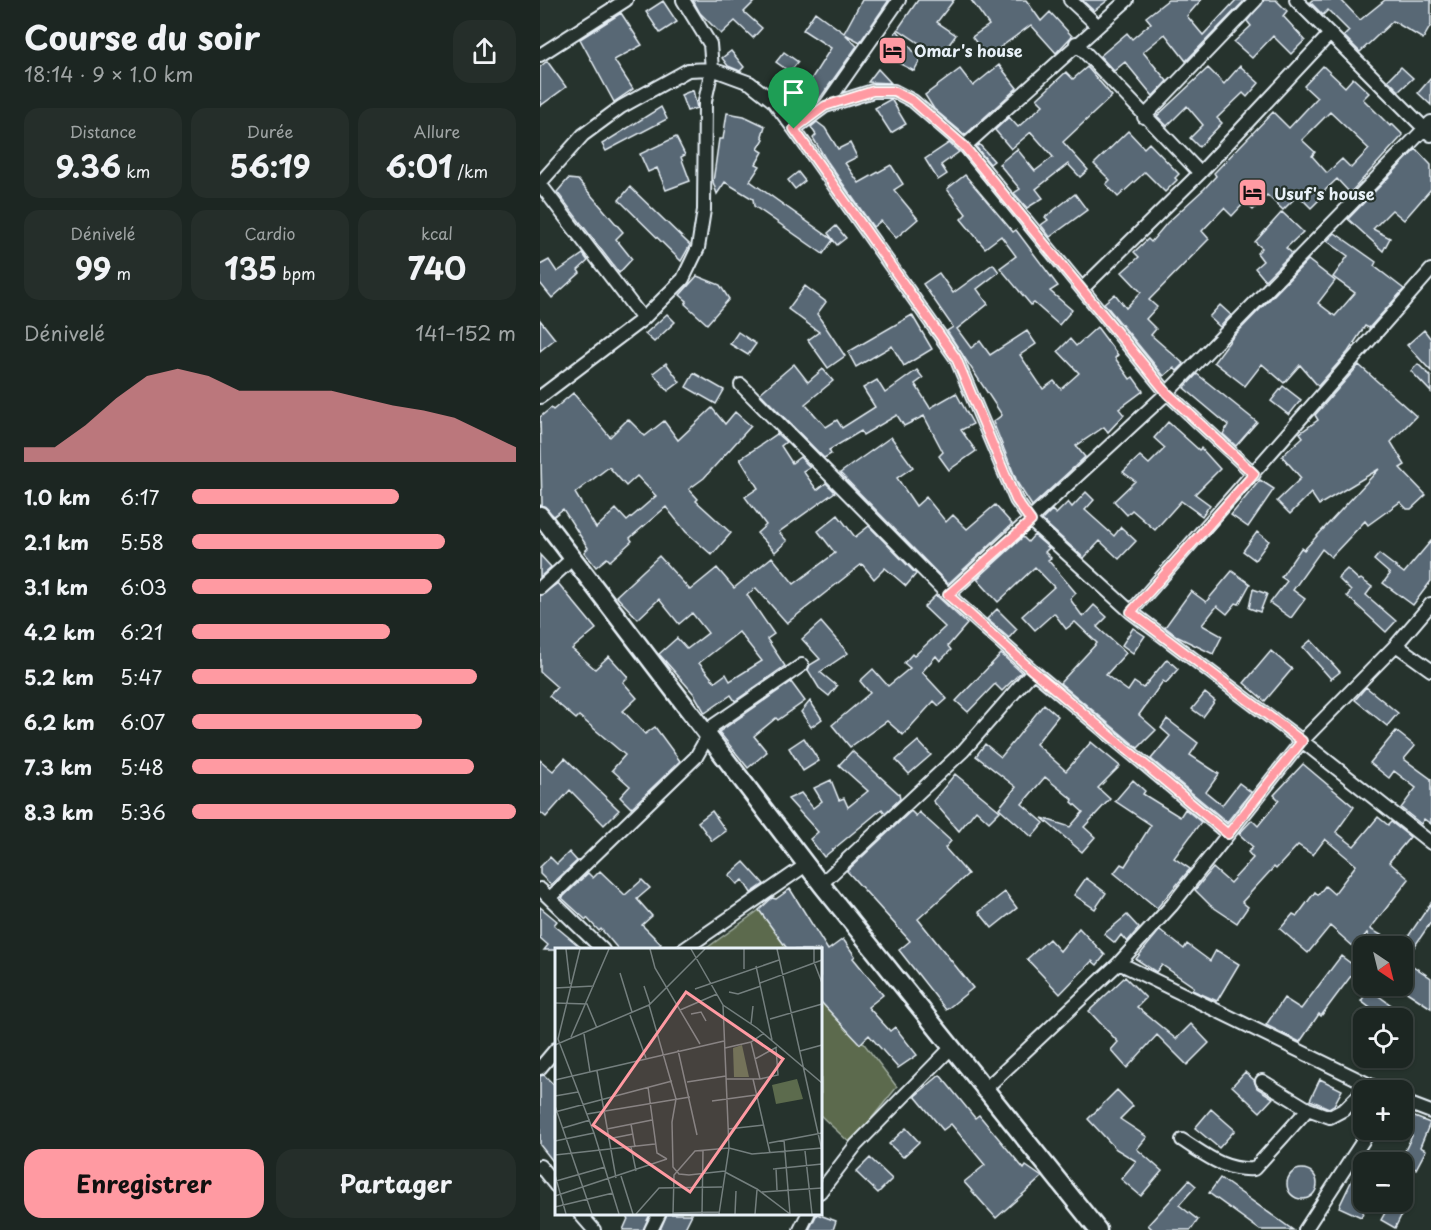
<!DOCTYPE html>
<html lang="fr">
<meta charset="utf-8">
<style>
:root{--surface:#1c2622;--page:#252e2a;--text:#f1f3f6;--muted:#a0a5a5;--line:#3a4340;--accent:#ff9aa2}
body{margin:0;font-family:"Playpen Sans",sans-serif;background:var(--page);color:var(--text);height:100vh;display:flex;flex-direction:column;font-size:22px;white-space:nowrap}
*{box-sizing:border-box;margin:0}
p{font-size:20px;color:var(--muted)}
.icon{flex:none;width:33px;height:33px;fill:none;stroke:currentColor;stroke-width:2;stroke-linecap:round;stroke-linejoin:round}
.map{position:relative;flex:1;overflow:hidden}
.details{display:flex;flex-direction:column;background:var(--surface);width:540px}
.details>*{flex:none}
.needle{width:39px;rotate:145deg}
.tools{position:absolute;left:813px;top:936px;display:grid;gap:12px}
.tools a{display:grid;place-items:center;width:60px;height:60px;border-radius:12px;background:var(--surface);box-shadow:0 2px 4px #0004,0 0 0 2px var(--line);font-size:30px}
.pin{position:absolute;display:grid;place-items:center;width:51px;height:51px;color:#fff;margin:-62px -26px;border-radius:50% 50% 50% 0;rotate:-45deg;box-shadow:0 0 6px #0007}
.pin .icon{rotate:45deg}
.round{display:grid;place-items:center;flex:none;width:63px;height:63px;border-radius:18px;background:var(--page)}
.summary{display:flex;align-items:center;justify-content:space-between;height:102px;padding:0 24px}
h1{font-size:33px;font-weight:700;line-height:45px}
.metrics{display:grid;grid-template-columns:repeat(3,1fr);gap:9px;height:102px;padding:6px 24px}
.metrics div{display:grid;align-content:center;border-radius:15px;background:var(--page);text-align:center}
.metrics b{font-size:30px;font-weight:700}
.metrics small{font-size:16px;font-weight:400}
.metrics p{font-size:16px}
.chart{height:168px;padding:12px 24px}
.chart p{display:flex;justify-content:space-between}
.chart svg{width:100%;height:108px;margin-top:6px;fill:var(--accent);opacity:.7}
.button{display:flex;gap:12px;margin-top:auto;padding:12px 24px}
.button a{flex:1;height:69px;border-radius:18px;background:var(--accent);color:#111;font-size:24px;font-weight:700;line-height:69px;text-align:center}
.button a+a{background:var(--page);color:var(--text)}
ul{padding:0 24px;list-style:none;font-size:20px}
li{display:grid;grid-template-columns:96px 72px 1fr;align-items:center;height:45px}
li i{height:15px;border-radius:8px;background:var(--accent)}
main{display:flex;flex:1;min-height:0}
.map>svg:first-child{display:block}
</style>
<main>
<section class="details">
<div class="summary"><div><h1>Course du soir</h1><p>18:14 · 9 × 1.0 km</p></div><a class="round"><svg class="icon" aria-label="share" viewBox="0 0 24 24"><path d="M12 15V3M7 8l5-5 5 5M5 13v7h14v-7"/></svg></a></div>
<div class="metrics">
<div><p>Distance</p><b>9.36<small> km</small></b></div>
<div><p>Durée</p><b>56:19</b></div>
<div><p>Allure</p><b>6:01<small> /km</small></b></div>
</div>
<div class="metrics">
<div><p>Dénivelé</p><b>99<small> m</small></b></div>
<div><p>Cardio</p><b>135<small> bpm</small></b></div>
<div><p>kcal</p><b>740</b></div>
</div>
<div class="chart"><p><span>Dénivelé</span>141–152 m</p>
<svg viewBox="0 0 160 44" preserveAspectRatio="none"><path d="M0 44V38L10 38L20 29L30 18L40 9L50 6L60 9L70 15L80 15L90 15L100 15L110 18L120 21L130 23L140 26L150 32L160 38V44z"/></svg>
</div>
<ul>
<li><b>1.0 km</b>6:17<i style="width:64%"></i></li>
<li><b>2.1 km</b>5:58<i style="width:78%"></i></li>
<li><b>3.1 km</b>6:03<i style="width:74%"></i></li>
<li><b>4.2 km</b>6:21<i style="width:61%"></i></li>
<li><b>5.2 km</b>5:47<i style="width:88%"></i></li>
<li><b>6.2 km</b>6:07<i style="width:71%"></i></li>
<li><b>7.3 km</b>5:48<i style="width:87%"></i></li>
<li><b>8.3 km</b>5:36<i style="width:100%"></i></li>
</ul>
<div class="button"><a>Enregistrer</a><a>Partager</a></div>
</section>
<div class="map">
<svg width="891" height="1230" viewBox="0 0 891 1230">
<rect width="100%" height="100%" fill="#26332d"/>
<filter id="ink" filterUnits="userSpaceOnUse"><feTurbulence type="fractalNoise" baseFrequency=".0167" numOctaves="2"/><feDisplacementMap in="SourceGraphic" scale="12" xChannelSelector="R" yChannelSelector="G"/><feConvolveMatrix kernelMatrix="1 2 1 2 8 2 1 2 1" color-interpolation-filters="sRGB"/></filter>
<g filter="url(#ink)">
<path fill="#5c6b4d" stroke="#a2aea2" stroke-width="1.5" d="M222,908L253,950H164Z
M280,986L357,1087L311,1144L281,1116Z"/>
<path fill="#596875" stroke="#e8f1f8" stroke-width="1.5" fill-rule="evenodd" d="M153,0H216L204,12L222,28L213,38L195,21L181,34L160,13Z
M322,0H349L320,42L305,34L317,46L278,101L263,92L291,48L263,30L275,12L304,33Z
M378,0H414L397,22L416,35L400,57L358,29Z
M431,0H486L501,21L510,12L532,36L516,53L491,25L447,57L432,37L449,25Z
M542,0H568L554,11Z
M628,0H661L647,16L663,35L696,0H705L646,61L625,34L603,52L627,81L613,96L585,62L574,71L560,56L587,33L592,39L611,23L606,17Z
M724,0H736L747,11L743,16L765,40L751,54L733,36L712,58L694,42L711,26L707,21Z
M772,0H801L820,20L845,0H891V25L883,39L853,21L820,52L804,36L809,31L788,10L783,15L770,2Z
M123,1L137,22L120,33L106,12Z
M81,13L102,45L74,60L93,89L74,102L40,39Z
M357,30L380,60L374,71L343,55Z
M191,51L204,67L200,71L188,66L182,58Z
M244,52L258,62L250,72L236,62Z
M7,61L26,87L0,106V67Z
M459,65L477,88L425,135L394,109L385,95L420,69L433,86Z
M700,66L719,83L707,97L703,93L677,118L682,123L659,147L650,138L663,125L647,106L627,126L617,116L668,68L684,84Z
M783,66L805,87L813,78L829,93L823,99L850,126L852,124L863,135L810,193L797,179L780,195L782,197L771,208L758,195L743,210L727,195L713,210L705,202L692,216L684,208L662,231L669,239L609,300L617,307L606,319L616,329L611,335L644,364L637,371L634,368L624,376L564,303L575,294L586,308L601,292L582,272L599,257L594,252L608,239L611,242L627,223L664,189L676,176L674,173L733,112L749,128L777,98L764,86ZM790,112L829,149L811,168L802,159L787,173L772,156L775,152L762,140Z
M547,67L572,96L523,142L548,170L540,177L528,164L496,189L503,198L487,208L474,193L480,189L459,164L477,149L495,171L513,157L491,132L471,149L455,130L469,117L478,127L503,105L497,99L526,72L533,79Z
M861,67L873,78L859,91L848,80Z
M338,69L351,83L328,82Z
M891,78V105L878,93Z
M153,90L157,108L147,111L141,95Z
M351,99L366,124L351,133L335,108Z
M121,107L127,119L66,151L62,144Z
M187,113L204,116L225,126L222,136L224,139L218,149L223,152L216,164L220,166L210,181L293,240L283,254L214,206L213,199L185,182L177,194L173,182L179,139H183Z
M277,122L285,128L298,149L310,143L317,157L305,163L319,183L351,165L363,184L354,190L378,219L356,238L341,221L333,227L285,158L273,138L276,135L271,127Z
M588,131L604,148L609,143L639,174L635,178L637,180L625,192L605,172L578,197L566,184L570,180L554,164Z
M136,137L145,155L141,157L150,181L126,190L117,168L108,172L100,154Z
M409,143L419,152L401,165L407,174L398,180L385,159Z
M439,144L454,161L450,164L436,147Z
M876,149L891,165V189L864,220L852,210L833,229L850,238L843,251L808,219Z
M258,172L265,181L255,189L248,180Z
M425,175L473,232L476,230L518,286L510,291L532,310L519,325L494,303L491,305L460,268L476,256L461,236L445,248L421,219L426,214L407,189Z
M28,179L38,180L83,232L76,239L92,259L79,273L17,192Z
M90,187L150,245L141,261L79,200Z
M535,194L547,210L510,237L501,225L508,220L505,217Z
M742,212L763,232L746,248L752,253L725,280L715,268L723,261L717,253L722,248L715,242Z
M296,226L306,238L297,245L288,233Z
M795,233L836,262L834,266L864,289L829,328L825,326L808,352L778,386L760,365L744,383L722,364L705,386L674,362L692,338L768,260L795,281L778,303L795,316L815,293L793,277L808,256L787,241Z
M43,254L48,261L38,270L40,273L12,298L0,283V265L9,260L17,272Z
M453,264L459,272L437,289L448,304L417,329L431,348L440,341L450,355L487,331L496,344L480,355L503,389L514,381L521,389L539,373L518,351L530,339L536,346L557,327L578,355L575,358L590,379L593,377L603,391L579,409L584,415L568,432L564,427L536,446L545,457L492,506L478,484L453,422L462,415L407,331L413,327L383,284L399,273L413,293Z
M157,276L180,285L189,299L167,324L145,304L147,301L140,295Z
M265,286L286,302L277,314L305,356L288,368L268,340L279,332L248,309Z
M680,305L691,315L680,327L669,317Z
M127,314L135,322L114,342L105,334Z
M372,315L392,349L364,366L352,346L316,367L308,352Z
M0,320L15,339L0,351Z
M884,330L891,339V371L867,345Z
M198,332L216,344L208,355L190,344Z
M126,363L140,382L128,391L113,373Z
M254,364L268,382L283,369L293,381L265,404L286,427L297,420L302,428L335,407L323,388L337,380L345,393L377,370L383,378L375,384L390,408L416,393L433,424L421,430L436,451L409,470L399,456L403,452L384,416L364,426L357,415L323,435L321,431L289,450L291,454L284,458L220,393Z
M878,364L891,377V392L871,371Z
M819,365L876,416L851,442L865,465L860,468L886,495L871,509H867L860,502L828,525L825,521L791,557L782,549L753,590L765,599L751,618L730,603L747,581L741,577L761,548L764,550L839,469L779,505L771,493L750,514L737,501L761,478L742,456L763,437L760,433L778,420L775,415Z
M154,373L184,390L176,404L146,387Z
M657,374L717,422L696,446L683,434L688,425L644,388Z
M743,386L761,400L749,415L731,401Z
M33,393L70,437L88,419L105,436L124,421L138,440L172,408L185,424L195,412L211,426L164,478L149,489L158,499L156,501L191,533L172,555L146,532L126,507L90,538L92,541L70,561L67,558L56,567L44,552L48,548L23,509L14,516L2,505L0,417L11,408L13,410ZM69,467L86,486L97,476L116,496L87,521L76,509L56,528L35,493Z
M628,422L659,450L661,448L680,469L655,494L670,505L662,516L641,501L615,530L592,510L587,515L574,501L595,481L583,472L600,456L609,464L625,448L614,438Z
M237,434L246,442L241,446L252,463L260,457L270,467L263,471L277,490L286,483L295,492L239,532L247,541L235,552L217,533L226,525L205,497L218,488L200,459Z
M351,437L373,467L357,478L376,506L386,497L406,522L413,515L427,529L455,505L472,524L408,584L300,473Z
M720,480L734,489L708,527L691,515Z
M546,492L554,500L545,510L574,536L581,527L596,541L579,559L560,541L544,558L502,520L512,510L516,514L528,502L532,507Z
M298,515L315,537L329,526L376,574L366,586L345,568L334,579L322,564L247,623L216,588L207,595L234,634L227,639L245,666L195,701L191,695L165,713L154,694L119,654L137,638L147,649L168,633L152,613L139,624L119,599L98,619L76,596L119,556L150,590L177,568L194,588L232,557L254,584L295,553L278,531ZM199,632L222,661L190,681L186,674L175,682L159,663Z
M717,532L729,541L715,560L703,551Z
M494,535L509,548L505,552L511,558L508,560L536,593L530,599L543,617L554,605L567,617L557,627L586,653L566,675L588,691L594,682L603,688L627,659L638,669L626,683L623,681L599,715L616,730L598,748L520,683L557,643L535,622L526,629L514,613L495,630L482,616L514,587L495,567L458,602L437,579L483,537L488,542Z
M891,541V581L873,605L843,583L850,574L834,560L839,554L864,573Z
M0,555L11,567L0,577Z
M807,569L819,580L821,579L832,587L826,595L856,621L846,632L807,596L811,591L798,578Z
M692,571L710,584L699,604L696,603L687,614L677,606L662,625L682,636L673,654L638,637L625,627L651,591L666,602Z
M18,583L56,629L32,649L55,669L69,656L88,677L83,682L97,698L83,711L105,734L115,727L140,761L91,808L80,797L90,786L72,770L85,755L39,716L36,719L9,696L17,687L0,672V596Z
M713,589L727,594L720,612L709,608Z
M396,595L427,624L408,646L411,650L400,661L396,656L382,672L407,699L399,706L394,701L363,735L347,721L310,747L292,725L330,693L320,681L333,669L348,686L370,668L364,663L372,654L374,656L405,627L384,607Z
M457,609L477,629L469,638L447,619Z
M281,622L308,653L280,672L297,686L289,696L279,688L268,670L270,665L280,659L262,639Z
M593,628L605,636L593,653L582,645Z
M771,640L800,672L791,679L763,647Z
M731,651L752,669L725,701L704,683Z
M461,654L481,672L462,691L455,684L428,712L416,701Z
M251,682L265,701L238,720L236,718L214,736L227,752L208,768L179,732Z
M826,687L858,713L847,726L815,700Z
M665,693L675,701L663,717L652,709Z
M270,701L282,719L271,727L261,712Z
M504,704L518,716L496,744L526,771L551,742L580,766L558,788L570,799L544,827L555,837L542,852L502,818L530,827L543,812L532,802L533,800L505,777L482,804L504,823L492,837L459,808L476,787L436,756L445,744L461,757Z
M627,719L658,743L650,755L679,774L666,792L682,805L699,783L711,792L687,822L611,759L630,736L621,728Z
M856,731L875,746L864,759L891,779V824L884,819L881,824L861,808L876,788L854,771L849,778L830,763Z
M264,738L279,761L263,771L249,748Z
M378,741L391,755L369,774L356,760Z
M312,751L359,794L360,799L345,813L342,809L284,857L270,839L278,832L248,799L261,793L273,808L282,801L274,788L291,780L299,800L304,798L308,807L328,791L299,765Z
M25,758L79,810L64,825L30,790L6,817L0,812V760L13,771Z
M763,764L814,807L796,832L814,846L838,817L848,825L851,822L870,837L849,862L869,879L830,929L843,936L846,941L842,946H833L827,933L815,948L790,926L768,953L740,929L753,914L757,916L775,892L778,895L785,886L794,894L816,865L785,839L773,855L758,845L736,869L734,867L702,902L708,907L697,923L670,905L655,890L673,868L690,883L713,858L708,852L713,847L699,834L712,820L718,826L739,800L734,795Z
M415,774L460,811L449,822L436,810L419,831L393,801Z
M593,780L605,791L603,794L640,817L645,809L661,822L634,858L650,869L617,908L574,873L581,864L585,866L611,825L575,801Z
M172,811L186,831L172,841L158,822Z
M371,811L376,816L379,812L411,841L405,848L428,874L378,919L433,988L406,1010L359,950L370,941L307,871Z
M29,852L37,861L11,885L0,874V867L10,857L17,864Z
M204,862L224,884L211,893L203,880L197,884L189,875Z
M60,871L85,895L102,880L110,888L97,899L112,916L102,925L121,944L115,950H79L61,929L59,931L47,918L46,920L22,898L48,873L53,878Z
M546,878L566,893L555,909L534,895Z
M250,889L288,950L303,939L315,956L313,958L343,995L328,1007L350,1031L355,1027L377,1055L358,1068L329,1035L320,1044L280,1001V950H248L219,910L232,898L236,899Z
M465,892L477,908L452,928L439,912Z
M891,903V922L872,950L863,944Z
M0,907L17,921L14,925L44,950H4L8,945L0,938Z
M587,915L599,928L587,942L581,935L575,943L564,934Z
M539,928L565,955L557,965L552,961L520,994L487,959L509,939L520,951Z
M620,930L644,949L647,944L670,961L676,950L699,964L677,1001L652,990L654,987L622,965L616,972L596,959Z
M801,956L817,968L781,1016L779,1014L760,1042L726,1025L744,998L761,1009Z
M873,966L891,978V1008L859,987Z
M585,977L606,998L597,1007L636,1039L651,1024L669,1043L647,1065L617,1035L587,1068L571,1050L578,1042L549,1011Z
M829,989L851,1005L841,1018H822L830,1008L821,1001Z
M705,1072L714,1080L717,1088L733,1098L720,1112L692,1086Z
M4,1075L16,1087V1165L0,1145V1076Z
M400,1075L435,1118L439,1115L484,1169L486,1166L502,1177L456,1218L424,1182L445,1165L411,1124L403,1130L375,1096Z
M780,1079L802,1090L794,1105L789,1108L770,1100Z
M577,1090L593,1106L580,1119L607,1137L597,1149L622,1171L601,1196L581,1179L596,1161L576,1149L548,1119Z
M671,1109L695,1130L679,1148L655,1128Z
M862,1112L890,1123L880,1147L886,1150L876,1169L860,1161L872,1136L862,1132Z
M366,1128L379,1142L363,1157L349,1144Z
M824,1155V1202H828L821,1217L799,1207Z
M330,1158L352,1179L338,1193L316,1172Z
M747 1184a15 15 0 1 1 30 0a15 15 0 1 1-30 0Z
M680,1178L753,1230H720L669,1193Z
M649,1180L656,1186L639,1205L658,1220L651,1230H613L608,1225Z
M851,1202H868L855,1228L841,1220Z
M90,1214H110L103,1230H83Z
M127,1214H152L144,1230H120Z
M277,1214L296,1221L293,1230H269Z"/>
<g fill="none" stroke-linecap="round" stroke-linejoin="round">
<defs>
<path id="street" d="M530,0L557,25
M756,0L891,135
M536,43L660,173
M0,55L86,0
M285,106L359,0
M604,117L716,0
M254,129L285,106L333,91H354L373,101L425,146L627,393L714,474
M425,146L587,0
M0,183L43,135L81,107L148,70L172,69L210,83L233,101L254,129L416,358L476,500L491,521L591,612L762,741L891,843
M0,184L103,319
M543,288L660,173L789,35
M201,385L408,595L493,671L688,834
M0,397L103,319L143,279L158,248L164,210L165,101L172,69L170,44L143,0
M0,588L33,558
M408,595L627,393L891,122
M591,612L891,270
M856,645L891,670
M281,884L423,751L493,671
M0,889L63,950
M10,898L156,757L174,725L262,665
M143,950L266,865
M579,963L840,1090
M0,1068L16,1049
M722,1081L768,1109L790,1117L805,1109L829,1085
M443,1091L579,963L632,905L762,741L856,645L891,604
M862,1101L891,1112
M642,1140C666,1155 684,1171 714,1169L768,1109
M0,1166L16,1186
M280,1192L316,1145L410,1049
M40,1214L54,1230
M111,1230L119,1214
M260,1230L268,1214
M765,1230L830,1130"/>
<path id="secondary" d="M0,515L281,884L558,1230"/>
</defs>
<use href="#street" stroke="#e8f1f8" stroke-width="16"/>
<use href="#secondary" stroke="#e8f1f8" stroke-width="21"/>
<use href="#street" stroke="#26332d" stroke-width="12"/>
<use href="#secondary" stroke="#26332d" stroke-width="16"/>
</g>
</g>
<g fill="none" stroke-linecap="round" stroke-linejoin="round" filter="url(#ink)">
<defs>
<path id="route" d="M333,91H354L373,101L424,146L627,393L714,474L591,612L762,741L688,834L493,671L408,595L491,521L476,500L416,358L254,129L285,106Z"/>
</defs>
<use href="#route" stroke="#fff" stroke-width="12"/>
<use href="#route" stroke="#ff9aa2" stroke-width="8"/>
</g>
<defs>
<symbol id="hotel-square" viewBox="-11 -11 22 22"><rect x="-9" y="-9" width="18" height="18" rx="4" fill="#ff9aa2" stroke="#26332d"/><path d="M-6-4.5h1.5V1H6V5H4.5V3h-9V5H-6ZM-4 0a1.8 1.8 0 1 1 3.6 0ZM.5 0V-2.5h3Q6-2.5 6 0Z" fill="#111"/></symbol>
</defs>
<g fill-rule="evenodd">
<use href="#hotel-square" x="336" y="34" width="33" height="33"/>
<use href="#hotel-square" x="696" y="176" width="33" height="33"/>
</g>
<g text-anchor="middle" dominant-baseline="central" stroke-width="4.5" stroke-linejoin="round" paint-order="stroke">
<g font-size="16" font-weight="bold" fill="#e8f1f8" stroke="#26332d" text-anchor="start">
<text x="374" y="50">Omar's house</text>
<text x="734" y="193">Usuf's house</text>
</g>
</g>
<g transform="translate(15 948)">
<rect width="267" height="267" fill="#26332d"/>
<path d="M187,97L194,129H179L178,100ZM242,131L248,151L221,156L217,137Z" fill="#5c6b4d"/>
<path fill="none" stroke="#747f7e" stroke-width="1.5" d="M11,1L15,36M25,1L3,91L39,185L64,266M95,1L100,20L145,96M136,1L168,57L202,80L267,135M189,1V21M222,1L267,203M259,1V14L267,35M201,18L217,92M65,25L77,64M205,35L267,12M89,38L95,56M0,40L39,38M140,41L224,12M174,44L183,46L206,38M0,55L32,56L42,80M94,57L121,151L117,174L118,219L124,226L134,227L170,223M125,62L162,46M136,66L146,64L151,73M75,67L91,110M215,71L267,56M196,76L198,58M29,86L35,124M16,89L54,1M196,94L205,131M0,97L94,57L150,1M170,100L196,94L209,85M123,102L142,187M245,103L267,97M200,111L222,99M42,123L61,230M171,131H205L223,127L221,100M198,131L215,205M0,132L169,93M132,134L171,128M93,139L102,205L112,211M0,148L23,144M157,153L201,147M0,158L37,266M0,164L117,133M32,166L135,149M76,176L80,199M8,180L35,172M52,181L97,172M173,181L209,177M53,191L78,186M229,192L235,266M0,193L39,185M214,195L267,185M76,199L81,223M250,203L257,266M0,207L100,196M221,220L222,242M218,221L267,216M170,224L202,241L235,266M0,227L11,266M66,228L78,266M1,233L50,219M207,244L267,240M0,248L112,211M0,259L58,245M118,265L164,264M81,266L104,240L167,239M118,266L119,227L140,203L174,200L197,206L267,200M147,266L148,202M164,266L174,200L168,57M180,266L181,243M200,266L202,242"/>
<path fill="#ff9aa2" fill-opacity="0.15" stroke="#ff9aa2" stroke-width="3" d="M131,44L228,111L135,244L38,177Z"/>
<rect width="267" height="267" fill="none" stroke="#e8f1f8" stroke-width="3"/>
</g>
</svg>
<div class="tools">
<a><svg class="needle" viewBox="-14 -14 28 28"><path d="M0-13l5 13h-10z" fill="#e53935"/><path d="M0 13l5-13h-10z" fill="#a0a5a5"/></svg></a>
<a><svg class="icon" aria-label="locate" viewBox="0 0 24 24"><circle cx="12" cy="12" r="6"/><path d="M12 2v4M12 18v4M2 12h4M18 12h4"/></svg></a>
<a>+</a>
<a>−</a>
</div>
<div class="pin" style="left:254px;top:129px;background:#1e9e55"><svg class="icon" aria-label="arrive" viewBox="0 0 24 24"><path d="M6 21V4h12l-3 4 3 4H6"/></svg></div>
</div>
</main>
